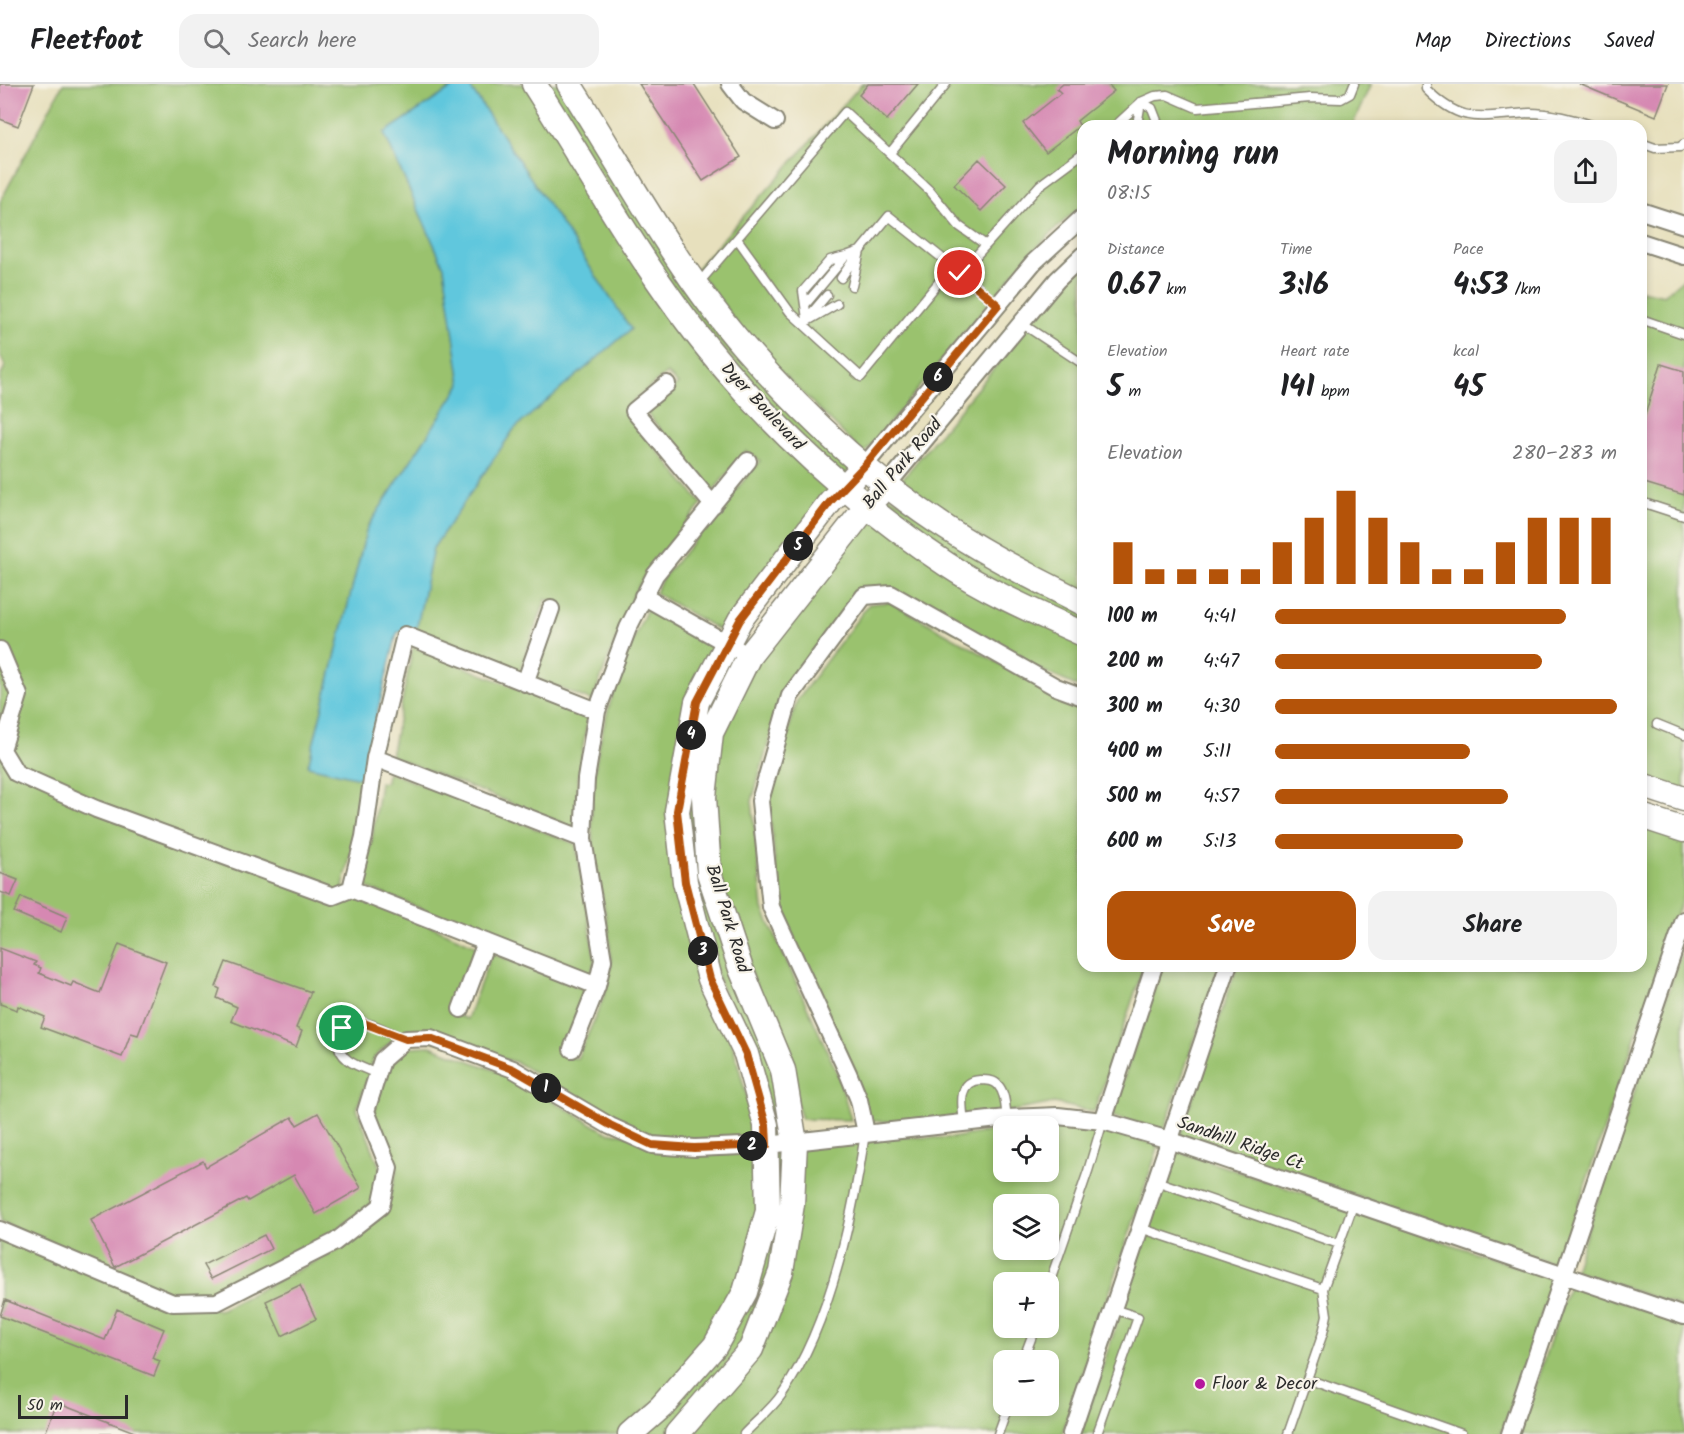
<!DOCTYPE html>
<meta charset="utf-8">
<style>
:root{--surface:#fff;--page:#f2f2f2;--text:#202124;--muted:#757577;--line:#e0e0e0;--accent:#b45309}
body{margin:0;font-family:Kalam,sans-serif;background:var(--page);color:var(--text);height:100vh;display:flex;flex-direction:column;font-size:22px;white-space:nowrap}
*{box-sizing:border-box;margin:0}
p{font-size:20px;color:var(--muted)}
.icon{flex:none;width:33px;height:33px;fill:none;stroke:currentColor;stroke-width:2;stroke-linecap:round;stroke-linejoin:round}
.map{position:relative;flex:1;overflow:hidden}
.side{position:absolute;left:1077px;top:36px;width:570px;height:852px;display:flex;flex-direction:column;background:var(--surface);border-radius:18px;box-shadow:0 3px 9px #0003}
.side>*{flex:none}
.buttons{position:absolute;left:993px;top:1032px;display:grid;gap:12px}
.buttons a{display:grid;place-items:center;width:66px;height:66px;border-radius:12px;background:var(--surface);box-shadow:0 3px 9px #0003;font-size:30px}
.scale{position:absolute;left:18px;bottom:15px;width:110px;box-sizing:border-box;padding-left:6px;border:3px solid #2b2b2b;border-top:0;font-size:16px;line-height:21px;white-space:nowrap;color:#2b2b2b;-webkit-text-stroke:4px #f7f3e8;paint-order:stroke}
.pin{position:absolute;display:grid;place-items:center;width:51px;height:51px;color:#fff;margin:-26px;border:3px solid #fff;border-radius:50%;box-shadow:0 2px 6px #0007}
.km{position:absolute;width:30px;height:30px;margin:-15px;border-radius:50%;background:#222;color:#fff;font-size:16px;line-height:30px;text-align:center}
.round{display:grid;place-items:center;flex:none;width:63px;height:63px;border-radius:18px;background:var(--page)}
.headline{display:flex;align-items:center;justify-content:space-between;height:102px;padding:0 30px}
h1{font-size:33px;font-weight:800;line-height:45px}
.metrics{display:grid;grid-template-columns:repeat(3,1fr);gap:9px;height:102px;padding:6px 30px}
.metrics div{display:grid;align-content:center}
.metrics b{font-size:30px;font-weight:800}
.metrics small{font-size:16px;font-weight:400}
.metrics p{font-size:16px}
.chart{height:168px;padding:12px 30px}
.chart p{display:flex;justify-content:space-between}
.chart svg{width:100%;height:108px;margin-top:6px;stroke:var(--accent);stroke-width:6}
.action{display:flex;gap:12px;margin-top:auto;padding:12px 30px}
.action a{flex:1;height:69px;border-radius:18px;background:var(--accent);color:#fff;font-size:24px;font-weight:800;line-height:69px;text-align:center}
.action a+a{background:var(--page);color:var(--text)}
ul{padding:0 30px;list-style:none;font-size:20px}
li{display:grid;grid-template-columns:96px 72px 1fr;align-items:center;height:45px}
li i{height:15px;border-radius:8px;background:var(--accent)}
header{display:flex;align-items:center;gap:36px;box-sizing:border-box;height:84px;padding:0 30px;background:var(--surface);border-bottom:2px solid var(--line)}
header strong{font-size:28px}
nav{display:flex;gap:33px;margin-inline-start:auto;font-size:21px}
.search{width:420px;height:54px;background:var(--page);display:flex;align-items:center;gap:15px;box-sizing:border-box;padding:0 21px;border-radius:18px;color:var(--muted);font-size:22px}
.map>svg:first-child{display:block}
</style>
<header>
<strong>Fleetfoot</strong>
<div class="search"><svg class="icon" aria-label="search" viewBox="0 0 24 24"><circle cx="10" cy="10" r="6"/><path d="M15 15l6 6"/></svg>Search here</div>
<nav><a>Map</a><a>Directions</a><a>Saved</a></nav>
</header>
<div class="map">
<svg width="1684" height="1350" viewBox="0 0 1684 1350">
<rect width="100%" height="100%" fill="#f7f3e8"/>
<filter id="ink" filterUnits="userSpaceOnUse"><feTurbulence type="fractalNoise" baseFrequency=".0167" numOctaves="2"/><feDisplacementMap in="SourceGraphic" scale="12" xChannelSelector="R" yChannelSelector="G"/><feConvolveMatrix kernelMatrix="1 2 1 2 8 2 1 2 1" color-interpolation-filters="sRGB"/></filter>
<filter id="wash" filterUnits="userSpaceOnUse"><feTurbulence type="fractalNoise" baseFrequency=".008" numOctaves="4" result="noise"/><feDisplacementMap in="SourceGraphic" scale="24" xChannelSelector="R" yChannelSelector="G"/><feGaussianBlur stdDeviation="1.35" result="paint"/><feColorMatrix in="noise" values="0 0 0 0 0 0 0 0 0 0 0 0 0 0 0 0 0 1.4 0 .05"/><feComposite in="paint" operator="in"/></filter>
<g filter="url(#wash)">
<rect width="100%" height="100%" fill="#e7e0bd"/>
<path fill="#9ac26e" stroke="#62764c" stroke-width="1.5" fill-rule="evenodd" d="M63,0H458L384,49L444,183L461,300L367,444L308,682L364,695L355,751L343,803L476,862L451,929L467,935L492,869L586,906L562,969L577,975C588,948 612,904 611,877C610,834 594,788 592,747C588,669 616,592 648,523L717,562L669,727L758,1054L694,1057L654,1053L613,1035L516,978L400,949L374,974L357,1025L380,1084L373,1118L330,1151L214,1210L174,1211L0,1138V294L5,282L0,271V118Z
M468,0H525L659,211L832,404L724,549L655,509L662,495L760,377L746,367L712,408L646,328L678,300L667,289L628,321V331L702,420L648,486L632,513L592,617L535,594L561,520L546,515L519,588L416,548L433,464L514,345L631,245Z
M544,0H560L686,199L854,381L843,393L787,341L673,204Z
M862,0H1371L1352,42H1083V123L1067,134L1026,174L864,370L751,258L696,185Z
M1083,183V510L1024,481L898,400L1063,201Z
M1684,194V707L1641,693V206L1664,211Z
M888,411L1083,527V542L951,475L879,422Z
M869,433L1083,558V605L862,505L857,508L783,607L752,717L763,825L839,993L851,1036L802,1035L717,788L713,714L720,652L756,576Z
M890,518L1052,609L1083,622V882H1144L1094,1028L1054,1019L950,1039L868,1037L855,989L779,821L769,718L797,616L869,520Z
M413,563L588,632L578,693L575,744L391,672Z
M732,571L738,574L696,713L775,988L786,1039L775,1046L718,893L693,798L686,728L705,621Z
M388,688L576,760L595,875L591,891L361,801L372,755L380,698L385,699Z
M1641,740L1684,753V809L1558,1181L1180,1052L1237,882H1641Z
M1684,862V1224L1574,1186Z
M1162,882H1219L1164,1046L1111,1032Z
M430,962L510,992L606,1048L758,1069L759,1125L737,1205L708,1257L655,1318L617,1350H0V1154L218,1226L222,1225L340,1165L386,1128L397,1086L374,1028L390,981L410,963Z
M1057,1035L1159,1061L1062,1350H688L759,1268L803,1051L952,1054L1003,1045L1004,1088H1048V1042H1015ZM1004,1120H1048V1166H1004ZM1004,1198H1048V1244H1004ZM1004,1276H1048V1322H1004Z
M786,1059L784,1119L772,1185L743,1261L666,1349L643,1350L722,1267L775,1066Z
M1175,1066L1553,1195L1501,1350H1080Z
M1569,1200L1684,1240V1350H1519Z"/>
<path fill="#60c7dd" stroke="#467984" stroke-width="1.5" d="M458,0H468L631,245L514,345L433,464L416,547L408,544L397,549L365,678L364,695L308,682L367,444L461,300L444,183L384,49Z"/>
<g id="blocks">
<path fill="#d688b2" d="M0,0H34L18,42L0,35Z
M639,0H694L741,73L703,97Z
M868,0H918L887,36L859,11Z
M1063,0H1108L1114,7L1077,37L1080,42L1046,68L1023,39L1061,9L1057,5Z
M1579,0H1668L1656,32Z
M979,75L1006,101L981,127L954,101Z
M1661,280L1684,287V411L1641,398V343Z
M0,789L18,796L11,812L0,808Z
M21,813L67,833L61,848L14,828Z
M119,860L166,878L138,951L131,949L122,973L41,943L45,933L18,922L17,926L0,920V864L36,878L34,881L41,884L39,889L71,902L73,898L100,909Z
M226,878L311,908L296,944L302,947L296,963L231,937L237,923L217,914L220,905L216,903Z
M318,1029L361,1104L316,1130L294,1091L248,1117L246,1114L115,1183L91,1136L203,1077L206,1083L292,1033L297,1041Z
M264,1151L271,1165L211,1195L203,1181Z
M300,1201L316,1235L282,1252L266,1217Z
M5,1216L105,1256L117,1225L164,1245L152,1274L160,1277L154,1292L0,1232Z
M57,1318L137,1349V1350H45Z"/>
</g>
</g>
<g filter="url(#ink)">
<use href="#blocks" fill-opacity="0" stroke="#898674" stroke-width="1.5"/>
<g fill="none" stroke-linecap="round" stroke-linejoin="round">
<defs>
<path id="lane" d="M1426,0V5C1464,43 1483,31 1530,29C1549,29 1575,35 1594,42
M1141,18L1152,24L1159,42
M1115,42L1141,18L1155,12L1167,11L1197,24L1310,14L1341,15L1350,10L1354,0
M1140,42L1138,35L1141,18
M1641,59L1655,64L1680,63L1684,60
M890,69L946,0
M738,156L790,228L861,293L952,182L998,221
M960,189L986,161
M841,194L856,172
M698,200L845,28L930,107L959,142L986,161L1040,101L1083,69
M852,202L860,167L889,132L952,182
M805,221L803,207L830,176L846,172
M809,232L827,211
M807,235L805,221L846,172L860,167
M1641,235L1684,250
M804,239L837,220
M1021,239L1083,280
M1641,418L1684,432
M1657,640L1684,651
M378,990C358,982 339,978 337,955C353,924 380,945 405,955
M964,1038C962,1022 957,997 980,996C987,996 994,996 998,1001C1006,1010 1005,1023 1007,1034
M1156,1097L1339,1160
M1140,1144L1323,1205
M1048,1203L1088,1087L1103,1037
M1023,1276L1035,1244
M1307,1295L1462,1350
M744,1350C756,1337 772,1325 782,1310C830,1242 853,1131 865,1049
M998,1350L1008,1322
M1097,1350L1138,1233L1113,1225
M1288,1350L1323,1249L1327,1231L1323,1205L1354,1119"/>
<path id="street" d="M730,0L743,17L775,37
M1641,127L1684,141
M1641,158L1684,172
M667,300L634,327L713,421
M865,381L1033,179L1083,133
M887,401L1057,196L1083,171
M643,512L749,572
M0,566L19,611L2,666L16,689L96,725L333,812L351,805
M525,599L551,525
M375,674L583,755
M597,902L351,805L364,753L375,674L405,551L597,627
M461,925L486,858
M572,965L597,902L603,876L583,755L586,695L597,627L628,544L655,491L748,377
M1103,1037L1154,882
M866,1049L859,1016L848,989L771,823L760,717L790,612L864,512L891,510L1056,603L1083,613
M0,1146L173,1219L217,1218L335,1158L381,1122L389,1084L366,1027L382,976L406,955L431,954L513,985L610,1042L652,1061L695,1064L767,1061L1007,1034L1058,1032L1103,1037L1169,1056L1684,1232
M1071,1350L1228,882
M1510,1350L1684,836"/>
<path id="secondary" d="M534,0C595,96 651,199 726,286C789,360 865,426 946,480C988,508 1037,529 1083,550
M569,0C625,88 677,186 745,264C804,331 873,397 948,445C991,473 1037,496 1083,519
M1641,701L1684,715
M1641,732L1684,746
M630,1350L661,1323L715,1262L745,1208L768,1127L766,1041L746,970L710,895L685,798L677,727L697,618L740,536L830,418L865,381
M677,1350L751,1265L781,1188L792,1120L795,1059L783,986L741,885L709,789L704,713L711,649L749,572L867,422L887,401"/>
</defs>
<use href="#lane" stroke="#898674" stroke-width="11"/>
<use href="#street" stroke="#898674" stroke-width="20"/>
<use href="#secondary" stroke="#898674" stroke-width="27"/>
<use href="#lane" stroke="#fff" stroke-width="8"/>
<use href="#street" stroke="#fff" stroke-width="16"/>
<use href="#secondary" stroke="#fff" stroke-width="24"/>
</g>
</g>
<g fill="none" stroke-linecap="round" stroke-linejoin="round" filter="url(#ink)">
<defs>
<path id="route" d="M342,944L350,938H361L406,955L430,954L513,985L610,1041L652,1061L694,1064L767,1061L766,1041L746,970L710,895L685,798L677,727L697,618L740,536L830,418L865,381L998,221L960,189"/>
</defs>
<use href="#route" stroke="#fff" stroke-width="12"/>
<use href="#route" stroke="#b45309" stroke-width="8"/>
</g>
<circle fill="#b5179e" stroke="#f7f3e8" stroke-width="2" cx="1200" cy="1300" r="6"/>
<g text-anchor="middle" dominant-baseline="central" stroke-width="4.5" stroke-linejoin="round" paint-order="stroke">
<g font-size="18" fill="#2b2b2b" stroke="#f7f3e8">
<text transform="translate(762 323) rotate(47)">Dyer Boulevard</text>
<text transform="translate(903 380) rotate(-50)">Ball Park Road</text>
<text transform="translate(727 835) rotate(73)">Ball Park Road</text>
<text transform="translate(1240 1060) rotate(19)">Sandhill Ridge Ct</text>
</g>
<g font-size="18" fill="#2b2b2b" stroke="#f7f3e8" text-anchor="start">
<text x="1212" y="1300">Floor &amp; Decor</text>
</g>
</g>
</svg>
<div class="buttons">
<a><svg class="icon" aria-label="locate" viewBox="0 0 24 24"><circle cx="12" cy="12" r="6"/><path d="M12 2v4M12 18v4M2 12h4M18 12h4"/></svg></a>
<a><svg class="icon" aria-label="layers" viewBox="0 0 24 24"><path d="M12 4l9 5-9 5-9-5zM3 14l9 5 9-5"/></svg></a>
<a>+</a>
<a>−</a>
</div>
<div class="scale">50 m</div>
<div class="pin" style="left:342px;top:944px;background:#1e9e55"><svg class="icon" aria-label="arrive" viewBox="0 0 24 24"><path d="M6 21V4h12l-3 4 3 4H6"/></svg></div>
<div class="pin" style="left:960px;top:189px;background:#d93025"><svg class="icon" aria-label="check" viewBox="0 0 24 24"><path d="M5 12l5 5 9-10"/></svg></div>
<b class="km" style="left:546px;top:1004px">1</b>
<b class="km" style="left:752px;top:1062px">2</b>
<b class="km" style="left:703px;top:867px">3</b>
<b class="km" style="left:691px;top:651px">4</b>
<b class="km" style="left:798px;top:462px">5</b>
<b class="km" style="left:938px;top:293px">6</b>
<section class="side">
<div class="headline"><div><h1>Morning run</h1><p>08:15</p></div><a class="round"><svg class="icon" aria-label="share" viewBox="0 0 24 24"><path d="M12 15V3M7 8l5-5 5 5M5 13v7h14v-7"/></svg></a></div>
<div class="metrics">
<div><p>Distance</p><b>0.67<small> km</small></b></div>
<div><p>Time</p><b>3:16</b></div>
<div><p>Pace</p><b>4:53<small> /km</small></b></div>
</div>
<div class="metrics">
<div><p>Elevation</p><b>5<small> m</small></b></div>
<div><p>Heart rate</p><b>141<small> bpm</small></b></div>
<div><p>kcal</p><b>45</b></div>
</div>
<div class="chart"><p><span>Elevation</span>280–283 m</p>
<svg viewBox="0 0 160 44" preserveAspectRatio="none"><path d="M5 44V27M15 44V38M25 44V38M35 44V38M45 44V38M55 44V27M65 44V17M75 44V6M85 44V17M95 44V27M105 44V38M115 44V38M125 44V27M135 44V17M145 44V17M155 44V17"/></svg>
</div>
<ul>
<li><b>100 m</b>4:41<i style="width:85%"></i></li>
<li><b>200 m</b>4:47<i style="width:78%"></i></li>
<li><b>300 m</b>4:30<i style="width:100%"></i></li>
<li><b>400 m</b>5:11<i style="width:57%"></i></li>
<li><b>500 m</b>4:57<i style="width:68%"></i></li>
<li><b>600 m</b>5:13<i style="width:55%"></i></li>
</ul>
<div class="action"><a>Save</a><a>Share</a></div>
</section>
</div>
